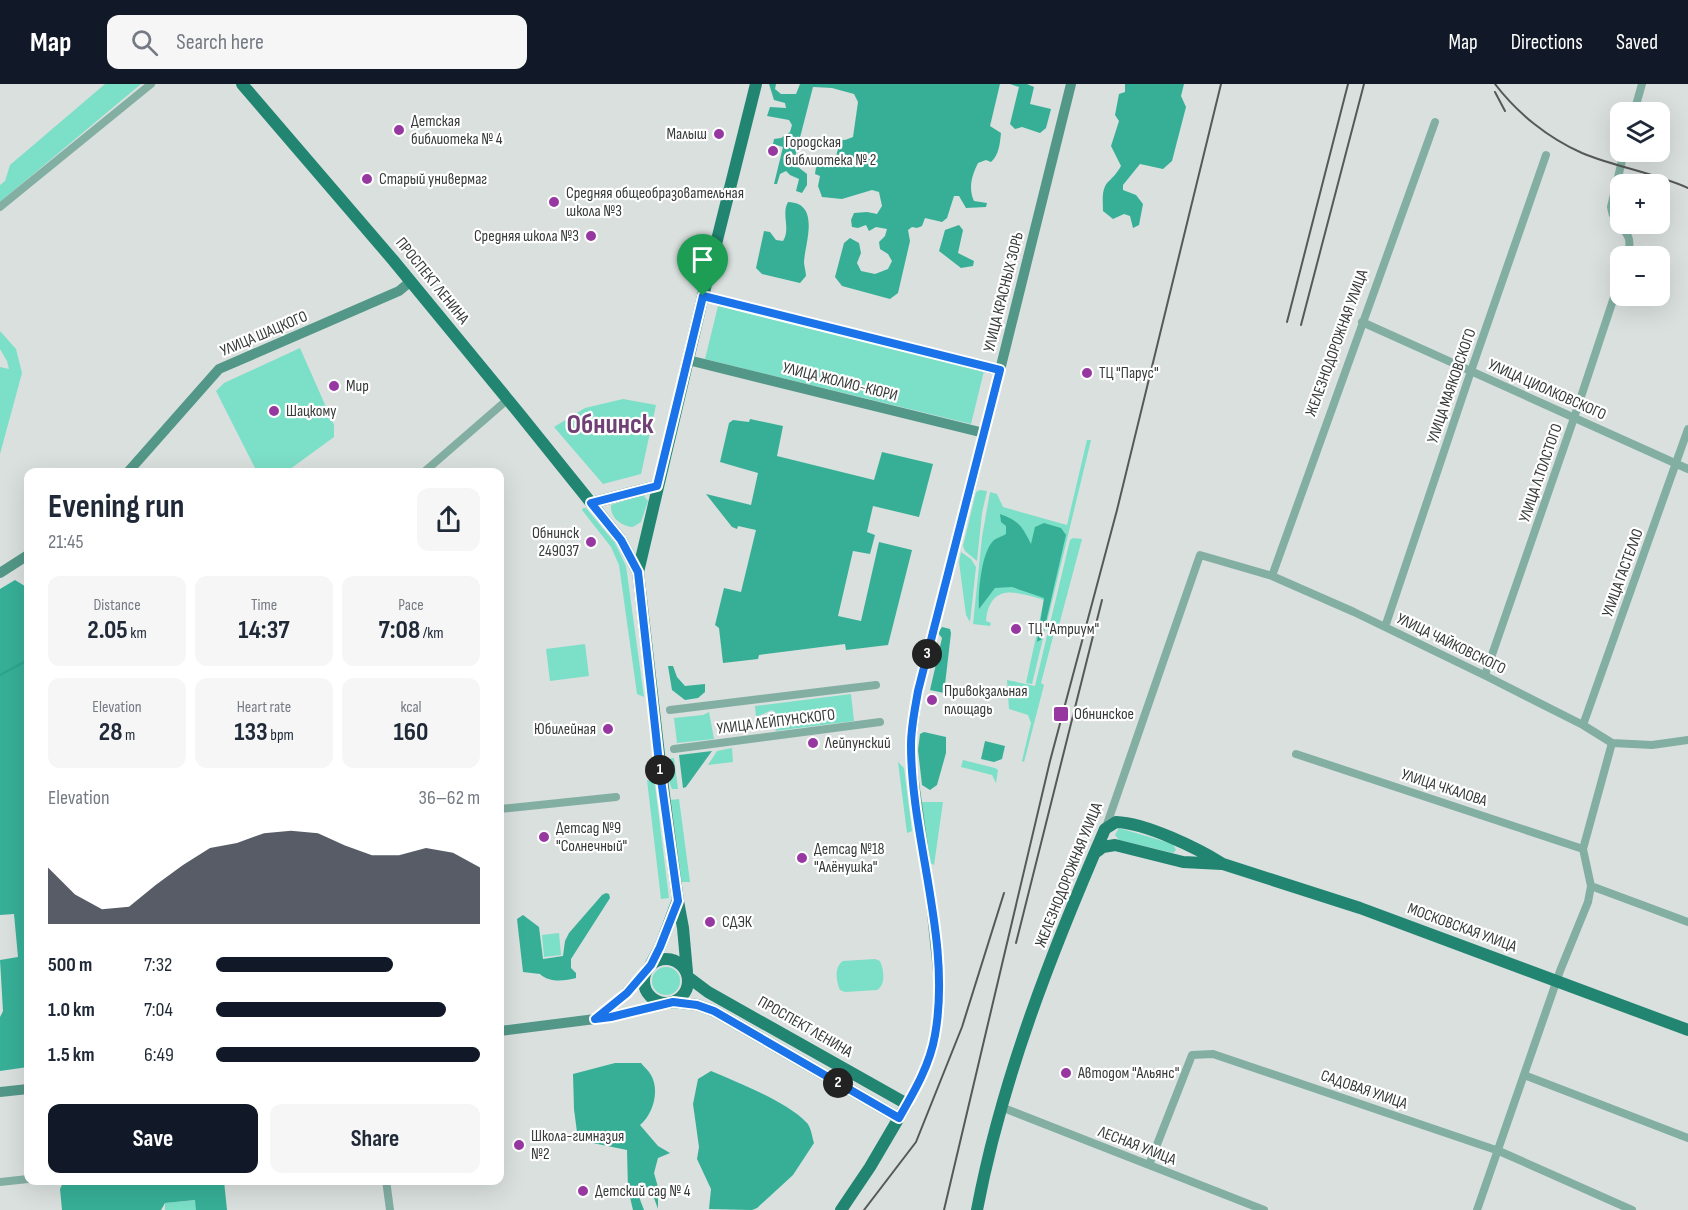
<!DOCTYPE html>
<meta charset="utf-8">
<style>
:root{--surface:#fff;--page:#f6f6f7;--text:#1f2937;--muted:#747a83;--accent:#111827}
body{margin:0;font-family:"Sofia Sans Condensed",sans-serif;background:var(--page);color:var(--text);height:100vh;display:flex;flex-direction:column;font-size:22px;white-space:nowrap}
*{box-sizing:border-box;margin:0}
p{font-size:20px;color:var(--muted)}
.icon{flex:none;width:33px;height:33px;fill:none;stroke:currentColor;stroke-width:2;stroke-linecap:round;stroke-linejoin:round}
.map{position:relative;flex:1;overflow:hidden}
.side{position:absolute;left:24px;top:384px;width:480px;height:717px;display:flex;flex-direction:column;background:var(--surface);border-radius:12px;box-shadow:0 6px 24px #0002}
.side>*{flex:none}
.buttons{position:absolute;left:1610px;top:18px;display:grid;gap:12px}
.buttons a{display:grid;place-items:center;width:60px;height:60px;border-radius:12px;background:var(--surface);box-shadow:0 6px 24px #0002;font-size:30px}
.pin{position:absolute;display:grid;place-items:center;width:51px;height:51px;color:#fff;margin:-62px -26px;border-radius:50% 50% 50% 0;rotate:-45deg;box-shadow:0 0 6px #0007}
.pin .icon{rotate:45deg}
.km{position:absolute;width:30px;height:30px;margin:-15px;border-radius:50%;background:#222;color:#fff;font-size:16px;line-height:30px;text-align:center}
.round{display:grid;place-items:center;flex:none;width:63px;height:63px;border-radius:12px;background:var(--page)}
.headline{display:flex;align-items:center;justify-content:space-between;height:102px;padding:0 24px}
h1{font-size:33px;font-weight:700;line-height:45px}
.stats{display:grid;grid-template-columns:repeat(3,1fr);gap:9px;height:102px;padding:6px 24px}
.stats div{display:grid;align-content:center;border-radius:12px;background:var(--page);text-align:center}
.stats b{font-size:26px;font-weight:700}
.stats small{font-size:16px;font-weight:400}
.stats p{font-size:16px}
.chart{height:168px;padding:12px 24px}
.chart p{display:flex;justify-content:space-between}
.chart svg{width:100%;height:108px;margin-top:6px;fill:var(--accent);opacity:.7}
.primary-button{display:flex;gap:12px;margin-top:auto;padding:12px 24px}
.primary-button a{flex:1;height:69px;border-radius:12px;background:var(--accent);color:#fff;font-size:24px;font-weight:700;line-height:69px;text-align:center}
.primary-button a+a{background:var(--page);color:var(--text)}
ul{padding:0 24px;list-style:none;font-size:20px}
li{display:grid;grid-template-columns:96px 72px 1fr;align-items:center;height:45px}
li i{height:15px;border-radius:8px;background:var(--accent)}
header{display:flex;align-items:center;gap:36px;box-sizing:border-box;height:84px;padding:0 30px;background:var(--accent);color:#fff}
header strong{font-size:28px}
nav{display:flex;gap:33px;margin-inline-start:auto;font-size:21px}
.search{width:420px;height:54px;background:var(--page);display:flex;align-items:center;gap:15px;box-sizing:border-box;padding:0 21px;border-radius:12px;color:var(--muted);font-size:22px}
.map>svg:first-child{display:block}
</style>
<header>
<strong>Map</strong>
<div class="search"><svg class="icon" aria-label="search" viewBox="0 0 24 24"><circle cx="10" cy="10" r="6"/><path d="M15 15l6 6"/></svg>Search here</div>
<nav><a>Map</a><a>Directions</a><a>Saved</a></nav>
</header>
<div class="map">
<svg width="1688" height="1126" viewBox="0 0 1688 1126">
<rect width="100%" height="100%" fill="#dae0de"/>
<path fill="#7cdfc8" d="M105,0H141L0,118V101L5,97L10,81Z
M718,222L984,287L971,340L705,275Z
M0,247L16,265L22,289L0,370V283L9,285L7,277L0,265Z
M300,264L334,341V353L286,388H257L216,307L224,299Z
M623,315L656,321L641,390L603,400L554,343L585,324Z
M1087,356H1091L1032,600L1026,599L1044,516C1017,508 990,498 986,537L991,539L990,542L973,540L982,453L990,408L997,410L1003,423L1067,441Z
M980,406L987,407L982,429L977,477L965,467L963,462L976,408Z
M639,412H644L648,417L641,438L633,443C621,442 610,434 611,421Z
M583,424H586L615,459L626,482L644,613L637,610L619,481L611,463L582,426Z
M1073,454L1082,455L1059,541H1056L1041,599L1044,601L1024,678L1022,677L1031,639L1028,631L1009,625L1007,596L1035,602L1070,456Z
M961,468L971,475L976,483L970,538L966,531L959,478Z
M585,560L589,592L550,597L546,565Z
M851,610L854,637L775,647L783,635L772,626L756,633L755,622Z
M709,628L714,655L677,659L674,634L703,631Z
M732,664L733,678L708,681L717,667Z
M674,674L678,705H672L670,700L667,675Z
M963,676L995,684L998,686L996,699L992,691L961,683Z
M898,678L904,684L912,747L907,749Z
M647,696L652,697L655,701L669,814L661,815Z
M679,715L690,798H682L681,795L671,716Z
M921,718H943L934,781L930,779Z
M1119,744L1173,760L1176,766L1173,769L1119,756L1115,751Z
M559,849L561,871L544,873L542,851Z
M875,875L880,877C884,886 886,901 877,906L845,908L840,906C836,897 834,883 843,877Z
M652 897a14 14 0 1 1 28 0a14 14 0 1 1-28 0Z
M196,1116V1126H165V1119Z"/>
<path fill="#37af97" d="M769,0H776L775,5L781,10H796L800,0H1000L990,42L1001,49C1000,59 999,71 991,78L986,76L978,79C972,91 968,104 974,117L987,119L986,123L966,124L959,112H954L947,134L942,138L925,134L922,142L917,144L912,143L908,146L910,157L898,209L890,215L842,202L835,193L844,159L850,154L859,159L861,169L857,179L861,187L875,190L888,185L892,177L888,170L880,165L879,158L885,152L887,145L876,143L869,147L866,141L858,144L852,143L851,136L854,129L867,128L877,130L882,122L879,108L872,106L842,115L822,113L818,102L820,92L815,90L816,83L819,81L833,83L838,65L834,64L837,55L845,56L853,53L858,18L854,10L832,4L813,3L795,73L798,83L807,90V101L802,109L796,107L799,95L790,91L786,87L780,90L777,100H774L783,63L773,60L774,55L781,54L790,48L792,41L789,36L767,32L770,23L786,24L785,19L774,16Z
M1010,0H1027L1034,3L1030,20L1051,25L1046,44L1040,49L1022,43L1015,45L1010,40L1019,3Z
M1125,0H1184L1181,12L1186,23L1172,77L1163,85L1140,80L1123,101V106L1136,111L1143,120L1139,141L1133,144L1130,132L1124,130L1113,135L1103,127C1103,118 1101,105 1108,98C1114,92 1117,89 1121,82L1111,62L1119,37L1115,31L1119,10L1125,8Z
M788,118C821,119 805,159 804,178C804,182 806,188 806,192L800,199L762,190L756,184L764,147L770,148L776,156L783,157C791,145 781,130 788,118Z
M959,141L963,146L958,169L974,177L973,182L961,184L939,167L945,146Z
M750,335L783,342L777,372L874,396L882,368L933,380L919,433L873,422L867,448L875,451L870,470L853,467L838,532L861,537L879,458L912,466L888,561L846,566L845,560L759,571L758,575L723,579L719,544L715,541L724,504L741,508L756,446L738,442L737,445L732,443L706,410L751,421L758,389L720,378L729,339L733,336L749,338Z
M1000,430C1019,437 1022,442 1031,460L1035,443L1044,439L1061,444L1066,451L1042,555L1037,558L1044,514L1012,503L995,504L979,525C978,509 981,468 994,456C997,454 1003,452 1006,450V442L1001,438Z
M15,496L28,504V983L0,987V933L3,927L0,876L18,873L14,830L0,831V505Z
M942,543L950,545L951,549L944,609L930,606L942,554L938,549Z
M668,582H673L677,593L685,602L705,600V608L698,614L685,616L672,606Z
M924,648L946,653V669L937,701L930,706L922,701L918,666L920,650Z
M985,657L1005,662L1002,675L994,678L981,675Z
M712,667L686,703L683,704L679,671Z
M606,809L609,810L610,814L571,875V884L576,889V894C565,897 549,899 540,890L523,888L517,835L523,831L539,843L543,875L563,872L565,857L569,849L602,811Z
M615,979H641C644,983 649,987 651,991C660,1007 653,1030 640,1041L658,1062L670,1069L658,1074L654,1089L658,1103V1125L653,1111L642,1098L636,1105L644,1126H633L628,1105L627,1066L578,1056L574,1025L573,990Z
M711,987C737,998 787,1018 806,1038C811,1042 812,1053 814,1059L793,1091L757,1124L752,1126L709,1125L711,1105L697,1075L699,1063L693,1020L698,995Z
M64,1097H224L227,1126H196L195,1116L165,1119L161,1126H62L60,1105Z"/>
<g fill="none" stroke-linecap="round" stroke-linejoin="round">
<path stroke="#2aa58e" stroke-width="2" d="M0,591L28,576"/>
<path stroke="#83afa3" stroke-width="8" d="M1634,28L1642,0
M1624,68L1611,123C1614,147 1637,144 1627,172
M0,123L151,0
M1362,238L1688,385
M424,388L507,316
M1272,492L1435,38
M1385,543L1471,287L1546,71
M1485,591L1574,334L1620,195
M670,626L876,601
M1583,641L1688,345
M674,665L880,638
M1296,670L1583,765
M500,725L616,713
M1106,743L1200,471L1272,492L1354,528L1488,593L1583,641L1612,659L1652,661L1688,656
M1591,802L1688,838
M1524,991L1688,1054
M1001,1023L1264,1126
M1149,1081L1192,971L1213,970L1499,1067L1632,1126
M386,1096L390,1126
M0,1098L28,1095
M1477,1126L1560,887L1588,818L1591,802L1583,765L1612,659"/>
<path stroke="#529787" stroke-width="10" d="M703,212L1000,287
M688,276L984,349
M128,388L219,285L399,207L411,197
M0,489L28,471
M595,935L619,916L647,885
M500,947L611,933L668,919
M0,1008L28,1005
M907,1020L925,985L935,953L940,907L931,820L911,676V658L918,607L972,399L1071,0"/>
<path stroke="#218572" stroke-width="12" d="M242,0L393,176L518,328L621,456L638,488
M591,419L657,402
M1095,769L1103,763L1115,761L1183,778L1222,780
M644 897a22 22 0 1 1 44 0a22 22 0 1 1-44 0Z
M651,880L660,863L677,818
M687,888L683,844L678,817L661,688L638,488L703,212L756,0
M688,893L708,908L907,1020L870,1083L841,1126
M673,918L697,921L714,927L899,1034
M977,1126C1002,994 1052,867 1105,745L1116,738C1146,739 1197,764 1223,780L1360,824L1688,946"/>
<path stroke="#555958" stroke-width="2" d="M1495,0C1517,29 1548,54 1582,69C1616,83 1654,89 1688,104
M1495,8L1505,27
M1287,238L1348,0
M1301,241L1364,0
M1016,859L1102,516
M864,1126L916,1058L962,943L1004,809
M944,1126L1050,677L1117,426L1221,0"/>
</g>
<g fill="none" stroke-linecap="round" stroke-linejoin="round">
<defs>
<path id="route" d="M703,212L1000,286L918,607C915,625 911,643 911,661C911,755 952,857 935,951C930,981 914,1008 899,1034L714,927L697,921L673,918L611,933L595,935L627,909L651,881L660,863L678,817L660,688L638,488L621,456L591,419L657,402Z"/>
</defs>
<use href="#route" stroke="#fff" stroke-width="12"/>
<use href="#route" stroke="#1a73e8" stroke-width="8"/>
</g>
<g fill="#9738a1" stroke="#fff" stroke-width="2">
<circle cx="399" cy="46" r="6"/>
<circle cx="719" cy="50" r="6"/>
<circle cx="773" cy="67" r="6"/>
<circle cx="367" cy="95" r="6"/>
<circle cx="554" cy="118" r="6"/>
<circle cx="591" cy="152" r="6"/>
<circle cx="1087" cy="289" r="6"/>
<circle cx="334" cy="302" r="6"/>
<circle cx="274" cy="327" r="6"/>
<circle cx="591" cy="458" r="6"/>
<circle cx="1016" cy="545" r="6"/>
<circle cx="932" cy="616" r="6"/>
<rect x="1053" y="622" width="16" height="16" rx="3"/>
<circle cx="608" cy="645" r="6"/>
<circle cx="813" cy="659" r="6"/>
<circle cx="544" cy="753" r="6"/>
<circle cx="802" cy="774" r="6"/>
<circle cx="710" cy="838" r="6"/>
<circle cx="1066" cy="989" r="6"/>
<circle cx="519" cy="1061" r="6"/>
<circle cx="583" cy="1107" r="6"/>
</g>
<g text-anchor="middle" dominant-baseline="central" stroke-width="4.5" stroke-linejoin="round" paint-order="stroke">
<g font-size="16" fill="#373a39" stroke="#fff" text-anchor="start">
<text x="411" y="37">Детская<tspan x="411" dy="18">библиотека № 4</tspan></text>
<text x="707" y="50" text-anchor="end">Малыш</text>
<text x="785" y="58">Городская<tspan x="785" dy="18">библиотека № 2</tspan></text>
<text x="379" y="95">Старый универмаг</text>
<text x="566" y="109">Средняя общеобразовательная<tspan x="566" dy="18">школа №3</tspan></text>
<text x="579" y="152" text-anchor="end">Средняя школа №3</text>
<text x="1099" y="289">ТЦ "Парус"</text>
<text x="346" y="302">Мир</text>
<text x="286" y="327">Шацкому</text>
<text x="579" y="449" text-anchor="end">Обнинск<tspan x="579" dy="18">249037</tspan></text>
<text x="1028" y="545">ТЦ "Атриум"</text>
<text x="944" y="607">Привокзальная<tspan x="944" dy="18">площадь</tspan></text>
<text x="1074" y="630">Обнинское</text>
<text x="596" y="645" text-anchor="end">Юбилейная</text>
<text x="825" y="659">Лейпунский</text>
<text x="556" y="744">Детсад №9<tspan x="556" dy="18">"Солнечный"</tspan></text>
<text x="814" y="765">Детсад №18<tspan x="814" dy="18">"Алёнушка"</tspan></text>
<text x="722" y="838">СДЭК</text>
<text x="1078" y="989">Автодом "Альянс"</text>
<text x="531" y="1052">Школа-гимназия<tspan x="531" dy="18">№2</tspan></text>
<text x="595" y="1107">Детский сад № 4</text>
</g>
<g font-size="16" fill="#373a39" stroke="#fff">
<text transform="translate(432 197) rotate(51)">ПРОСПЕКТ ЛЕНИНА</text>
<text transform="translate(1004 208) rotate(-76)">УЛИЦА КРАСНЫХ ЗОРЬ</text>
<text transform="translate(264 250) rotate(-23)">УЛИЦА ШАЦКОГО</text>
<text transform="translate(1337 259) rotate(-70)">ЖЕЛЕЗНОДОРОЖНАЯ УЛИЦА</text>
<text transform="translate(840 298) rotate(14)">УЛИЦА ЖОЛИО-КЮРИ</text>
<text transform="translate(1452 302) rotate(-71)">УЛИЦА МАЯКОВСКОГО</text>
<text transform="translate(1547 306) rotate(24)">УЛИЦА ЦИОЛКОВСКОГО</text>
<text transform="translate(1541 389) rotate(-71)">УЛИЦА Л.ТОЛСТОГО</text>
<text transform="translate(1623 489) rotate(-70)">УЛИЦА ГАСТЕЛЛО</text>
<text transform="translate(1451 560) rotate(26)">УЛИЦА ЧАЙКОВСКОГО</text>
<text transform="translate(776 638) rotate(-7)">УЛИЦА ЛЕЙПУНСКОГО</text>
<text transform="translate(1444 704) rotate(18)">УЛИЦА ЧКАЛОВА</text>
<text transform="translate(1069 791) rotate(-68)">ЖЕЛЕЗНОДОРОЖНАЯ УЛИЦА</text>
<text transform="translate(1462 844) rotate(20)">МОСКОВСКАЯ УЛИЦА</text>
<text transform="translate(805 943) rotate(30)">ПРОСПЕКТ ЛЕНИНА</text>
<text transform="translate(1364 1006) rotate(19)">САДОВАЯ УЛИЦА</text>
<text transform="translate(1137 1062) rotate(21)">ЛЕСНАЯ УЛИЦА</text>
</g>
<g font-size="28" font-weight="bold" fill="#704175" stroke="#fff">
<text x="610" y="340">Обнинск</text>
</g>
</g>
</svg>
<div class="buttons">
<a><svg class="icon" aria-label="layers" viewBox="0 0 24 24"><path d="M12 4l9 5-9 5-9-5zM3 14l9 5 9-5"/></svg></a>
<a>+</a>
<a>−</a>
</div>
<div class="pin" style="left:703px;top:212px;background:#1e9e55"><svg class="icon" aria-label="arrive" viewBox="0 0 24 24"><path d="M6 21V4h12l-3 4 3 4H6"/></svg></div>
<b class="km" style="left:660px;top:686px">1</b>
<b class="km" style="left:838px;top:999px">2</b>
<b class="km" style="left:927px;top:570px">3</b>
<section class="side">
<div class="headline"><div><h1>Evening run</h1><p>21:45</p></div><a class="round"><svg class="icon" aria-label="share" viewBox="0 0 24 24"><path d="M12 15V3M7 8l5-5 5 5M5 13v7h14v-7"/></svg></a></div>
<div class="stats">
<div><p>Distance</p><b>2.05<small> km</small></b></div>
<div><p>Time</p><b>14:37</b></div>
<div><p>Pace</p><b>7:08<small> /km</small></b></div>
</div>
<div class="stats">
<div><p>Elevation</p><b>28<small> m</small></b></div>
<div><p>Heart rate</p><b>133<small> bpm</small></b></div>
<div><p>kcal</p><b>160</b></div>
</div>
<div class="chart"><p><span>Elevation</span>36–62 m</p>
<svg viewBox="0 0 160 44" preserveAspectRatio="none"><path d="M0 44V21L10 32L20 38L30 37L40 28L50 20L60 13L70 11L80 7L90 6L100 7L110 12L120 16L130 16L140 13L150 15L160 21V44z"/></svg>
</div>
<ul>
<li><b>500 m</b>7:32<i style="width:67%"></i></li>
<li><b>1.0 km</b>7:04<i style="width:87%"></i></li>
<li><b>1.5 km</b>6:49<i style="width:100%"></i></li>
</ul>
<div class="primary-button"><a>Save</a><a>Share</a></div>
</section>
</div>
